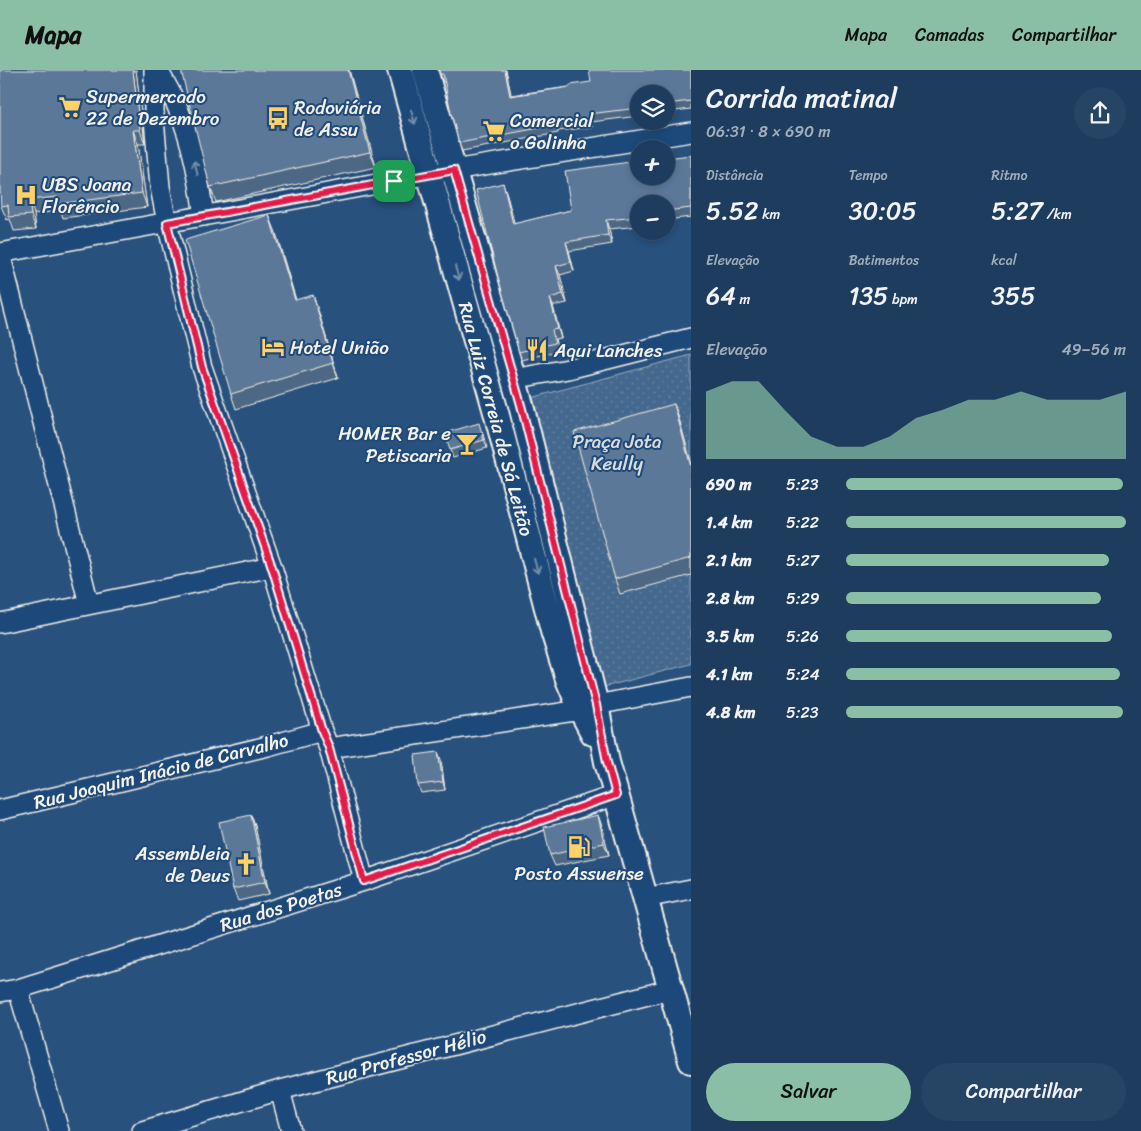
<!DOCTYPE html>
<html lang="pt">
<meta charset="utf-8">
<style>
:root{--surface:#1e3d5e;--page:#264464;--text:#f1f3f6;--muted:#a1aebc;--line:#3c5673;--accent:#8abfa5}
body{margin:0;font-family:Sriracha,sans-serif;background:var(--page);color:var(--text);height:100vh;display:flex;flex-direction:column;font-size:19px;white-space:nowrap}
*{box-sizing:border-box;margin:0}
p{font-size:16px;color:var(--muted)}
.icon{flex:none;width:28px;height:28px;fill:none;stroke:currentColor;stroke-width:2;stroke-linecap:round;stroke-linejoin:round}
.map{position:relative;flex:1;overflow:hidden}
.panel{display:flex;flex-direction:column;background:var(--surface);width:450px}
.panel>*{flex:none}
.controls{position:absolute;left:630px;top:15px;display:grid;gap:10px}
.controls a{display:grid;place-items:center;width:45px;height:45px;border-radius:50%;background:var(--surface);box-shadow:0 2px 8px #0003,0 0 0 1px var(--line);font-size:25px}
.pin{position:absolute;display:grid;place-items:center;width:42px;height:42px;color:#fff;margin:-21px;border-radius:10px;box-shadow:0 2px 8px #0006}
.round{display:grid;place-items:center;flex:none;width:52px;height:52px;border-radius:26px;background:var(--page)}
.head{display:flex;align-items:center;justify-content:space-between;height:85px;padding:0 15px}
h1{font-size:28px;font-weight:600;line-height:38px}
.figures{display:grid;grid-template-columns:repeat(3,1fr);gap:8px;height:85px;padding:5px 15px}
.figures div{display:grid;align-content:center}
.figures b{font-size:25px;font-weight:600}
.figures small{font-size:14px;font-weight:400}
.figures p{font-size:14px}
.chart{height:140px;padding:10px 15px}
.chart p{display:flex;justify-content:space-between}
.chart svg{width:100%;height:90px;margin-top:5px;fill:var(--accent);opacity:.7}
.button{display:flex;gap:10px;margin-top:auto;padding:10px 15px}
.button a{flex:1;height:58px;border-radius:30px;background:var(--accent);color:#111;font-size:20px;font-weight:600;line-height:58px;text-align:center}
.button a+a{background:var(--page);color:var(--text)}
ul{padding:0 15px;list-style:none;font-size:16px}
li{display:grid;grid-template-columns:80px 60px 1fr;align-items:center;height:38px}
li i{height:12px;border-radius:6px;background:var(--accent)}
header{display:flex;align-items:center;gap:30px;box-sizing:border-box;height:70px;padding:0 25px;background:var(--accent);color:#111}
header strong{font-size:24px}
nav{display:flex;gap:28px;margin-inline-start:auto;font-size:18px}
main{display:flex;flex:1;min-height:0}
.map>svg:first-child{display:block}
</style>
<header>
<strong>Mapa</strong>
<nav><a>Mapa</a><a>Camadas</a><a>Compartilhar</a></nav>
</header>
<main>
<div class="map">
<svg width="691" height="1061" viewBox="0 0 691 1061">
<defs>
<pattern id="grass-dots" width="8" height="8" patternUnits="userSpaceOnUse" patternTransform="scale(1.25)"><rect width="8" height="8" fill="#45688e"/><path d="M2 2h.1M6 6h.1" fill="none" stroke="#607e9e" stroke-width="1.8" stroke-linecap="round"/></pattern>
</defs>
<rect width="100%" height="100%" fill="#28517e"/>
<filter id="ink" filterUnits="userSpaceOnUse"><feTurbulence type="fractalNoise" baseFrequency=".02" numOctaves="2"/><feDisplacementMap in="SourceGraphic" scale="10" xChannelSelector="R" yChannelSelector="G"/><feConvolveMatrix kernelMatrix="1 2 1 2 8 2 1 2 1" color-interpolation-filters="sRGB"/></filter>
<g filter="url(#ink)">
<path fill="url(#grass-dots)" stroke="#9cacbb" d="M691,285V594L604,617L527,329Z"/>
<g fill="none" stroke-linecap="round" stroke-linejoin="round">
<defs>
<path id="minor" d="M154,0V49L160,117L167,153L202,297L272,497L322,661L329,678L364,811
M158,0C165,13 174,27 179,41C193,74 199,111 204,146
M0,183L453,100L691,62
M0,183L89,534
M513,309L568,299L691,268
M0,553L272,497
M329,678L581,640L596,635L691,617
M0,740L268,676L322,661
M645,828L691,819
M18,919L59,1061
M0,922L18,919L364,811L616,725
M280,1020L291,1061
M142,1061L280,1020L671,919"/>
<path id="major" d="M400,0L496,342L553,561L568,609L581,640L593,663
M425,0L521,335L596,635L607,692L691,991"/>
</defs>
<use href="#minor" stroke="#f4f1e8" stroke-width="22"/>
<use href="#major" stroke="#f4f1e8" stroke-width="28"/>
<use href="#minor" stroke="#1f4a7a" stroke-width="19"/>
<use href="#major" stroke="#1f4a7a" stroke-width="24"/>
</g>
<path fill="#4e6784" stroke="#f4f1e8" d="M136,0L145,74H138L147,137L63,148L61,141L34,144L36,159L14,161L10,149L7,150L1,136Z
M349,0L376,97L216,132L210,117Z
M439,0H506L511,25L691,0V39L666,42V24H639V46L591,52L592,57L558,61V63L462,81L459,73L445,12H443Z
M691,85V147L666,150V134H639V156L609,159L612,174L569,181L574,201L560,205L567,233L553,236L561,268L555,269L558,281L522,290L519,282L503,113L506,122L514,154L571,140L639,106Z
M275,160L296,230L318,240L338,308L236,339L231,324Z
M674,334L679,349L691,392V505L620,524L615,509Z
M482,361L487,378L453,388L450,380Z
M438,682L441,690L445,720L421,723L418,715Z
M251,745L255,756L269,824L238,831L233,819Z
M598,745L602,757L609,785L555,796L550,785Z"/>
<path fill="#40546b" stroke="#f4f1e8" d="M133,0H136L145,74L140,60Z
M348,0H349L376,97L370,82Z
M505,0H506L513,34L510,26Z
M588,44L591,52L592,57L589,49Z
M133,60L138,74L147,137L142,123Z
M503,113L506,122L517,163L513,154Z
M29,130L34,144L36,159L31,145Z
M269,145L275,160L300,245L295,230Z
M606,150L609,159L612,174L608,165Z
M566,172L569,181L574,201L571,192Z
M556,196L560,205L567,233L563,224Z
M313,225L318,240L338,308L333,293Z
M550,228L553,236L561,268L558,259Z
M674,334L679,349L691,392V397Z
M438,682L441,690L445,720L443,712Z
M251,745L255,756L269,824L265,812Z
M598,745L602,757L609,785L604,773Z"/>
<path fill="#5b7899" stroke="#f4f1e8" d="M0,0H133L140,60H133L142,123L58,134L57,127L29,130L31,145L9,147L8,135L1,136L0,122Z
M181,0H348L370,82L210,117Z
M439,0H505L510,26L570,17V15L591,12L589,0H691V31L666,34V24H639V38L588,44L589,49L555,53V55L459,73L451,43L443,4H440Z
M691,85V138L666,141V134H639V147L606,150L608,165L566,172L571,192L556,196L563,224L550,228L558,259L552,260L555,273L519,282L498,207L476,120L503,113L513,154L571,140L565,101L630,92L629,90L639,89V106H666V88Z
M269,145L295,230L313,225L333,293L231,324L185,170Z
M674,334L691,397V488L615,509L574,362Z
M479,353L484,370L450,380L445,363Z
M438,682L443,712L418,715L415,685Z
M251,745L265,812L233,819L219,752Z
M598,745L604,773L550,785L544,757Z"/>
<defs><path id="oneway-shaft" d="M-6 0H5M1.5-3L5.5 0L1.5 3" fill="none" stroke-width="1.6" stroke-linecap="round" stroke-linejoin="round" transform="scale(1.25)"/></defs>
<g stroke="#748da6">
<use href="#oneway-shaft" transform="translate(413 47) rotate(74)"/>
<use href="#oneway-shaft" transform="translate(196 98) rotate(-103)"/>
<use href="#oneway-shaft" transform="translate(457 203) rotate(74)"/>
<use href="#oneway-shaft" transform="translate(536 496) rotate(75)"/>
</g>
</g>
<g fill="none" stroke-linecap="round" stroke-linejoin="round" filter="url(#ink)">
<defs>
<path id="route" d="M454,100L521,335L596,635L607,692L616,725L364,811L329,678L322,661L272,497L202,297L167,153Z"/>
</defs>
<use href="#route" stroke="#fff" stroke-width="10"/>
<use href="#route" stroke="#e11d48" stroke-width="6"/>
</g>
<defs>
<symbol id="supermarket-bare" viewBox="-9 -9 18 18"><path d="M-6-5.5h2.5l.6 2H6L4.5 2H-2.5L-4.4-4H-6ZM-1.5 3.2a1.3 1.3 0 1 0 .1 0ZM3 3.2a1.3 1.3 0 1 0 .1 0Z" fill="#ffd166" stroke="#1f4a7a" stroke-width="2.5" paint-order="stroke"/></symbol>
<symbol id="bus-bare" viewBox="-9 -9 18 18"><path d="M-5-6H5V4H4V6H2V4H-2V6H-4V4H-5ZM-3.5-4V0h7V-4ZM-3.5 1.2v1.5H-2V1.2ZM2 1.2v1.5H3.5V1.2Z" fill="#ffd166" stroke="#1f4a7a" stroke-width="2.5" paint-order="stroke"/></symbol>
<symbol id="hospital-bare" viewBox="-9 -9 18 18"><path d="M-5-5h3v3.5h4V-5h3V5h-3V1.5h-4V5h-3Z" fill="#ffd166" stroke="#1f4a7a" stroke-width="2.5" paint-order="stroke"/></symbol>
<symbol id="hotel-bare" viewBox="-9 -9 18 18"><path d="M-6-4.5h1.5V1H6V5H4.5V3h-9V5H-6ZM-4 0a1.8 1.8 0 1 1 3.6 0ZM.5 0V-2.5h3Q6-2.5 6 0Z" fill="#ffd166" stroke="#1f4a7a" stroke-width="2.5" paint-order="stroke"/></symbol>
<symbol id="restaurant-bare" viewBox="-9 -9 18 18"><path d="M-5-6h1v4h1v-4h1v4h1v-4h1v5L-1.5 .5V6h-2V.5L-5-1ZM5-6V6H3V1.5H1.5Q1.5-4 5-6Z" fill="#ffd166" stroke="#1f4a7a" stroke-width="2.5" paint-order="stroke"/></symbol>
<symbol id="bar-bare" viewBox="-9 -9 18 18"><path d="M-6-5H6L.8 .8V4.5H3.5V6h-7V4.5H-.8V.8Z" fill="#ffd166" stroke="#1f4a7a" stroke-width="2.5" paint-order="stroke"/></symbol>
<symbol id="fuel-bare" viewBox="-9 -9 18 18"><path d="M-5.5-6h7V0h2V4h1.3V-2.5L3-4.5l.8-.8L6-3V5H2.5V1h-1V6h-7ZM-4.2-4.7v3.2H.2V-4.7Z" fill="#ffd166" stroke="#1f4a7a" stroke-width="2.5" paint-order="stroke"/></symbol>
<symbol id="church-bare" viewBox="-9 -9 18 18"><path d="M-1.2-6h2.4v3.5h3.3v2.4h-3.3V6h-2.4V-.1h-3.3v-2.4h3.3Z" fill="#ffd166" stroke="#1f4a7a" stroke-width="2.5" paint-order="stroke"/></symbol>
</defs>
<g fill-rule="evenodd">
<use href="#supermarket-bare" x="54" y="21" width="32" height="32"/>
<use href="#bus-bare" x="262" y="32" width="32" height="32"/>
<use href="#supermarket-bare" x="478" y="45" width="32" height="32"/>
<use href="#hospital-bare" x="10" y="109" width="32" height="32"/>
<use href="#hotel-bare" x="257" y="261" width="32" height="32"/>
<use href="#restaurant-bare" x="521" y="264" width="32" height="32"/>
<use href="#bar-bare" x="451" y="358" width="32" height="32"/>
<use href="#fuel-bare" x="563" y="761" width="32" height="32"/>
<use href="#church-bare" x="230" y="778" width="32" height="32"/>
</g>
<g text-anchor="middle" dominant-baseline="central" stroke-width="4" stroke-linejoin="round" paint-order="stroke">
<g font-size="19" fill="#f4f1e8" stroke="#1f4a7a" text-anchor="start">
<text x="86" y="26">Supermercado<tspan x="86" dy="22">22 de Dezembro</tspan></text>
<text x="294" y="37">Rodoviária<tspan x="294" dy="22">de Assu</tspan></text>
<text x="510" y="50">Comercial<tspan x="510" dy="22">o Golinha</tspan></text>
<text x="42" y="114">UBS Joana<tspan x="42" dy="22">Florêncio</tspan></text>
<text x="290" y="277">Hotel União</text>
<text x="554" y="280">Aqui Lanches</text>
<text x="451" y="363" text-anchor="end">HOMER Bar e<tspan x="451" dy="22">Petiscaria</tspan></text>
<text x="230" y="783" text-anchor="end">Assembleia<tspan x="230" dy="22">de Deus</tspan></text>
<text x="579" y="803" text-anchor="middle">Posto Assuense</text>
</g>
<g font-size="19" fill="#f4f1e8" stroke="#1f4a7a">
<text transform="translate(496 349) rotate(75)">Rua Luiz Correia de Sá Leitão</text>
<text transform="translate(161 701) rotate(-14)">Rua Joaquim Inácio de Carvalho</text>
<text transform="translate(281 837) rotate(-17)">Rua dos Poetas</text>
<text transform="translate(406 987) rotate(-15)">Rua Professor Hélio</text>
</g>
<g font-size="19" fill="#dadcda" stroke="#1f4a7a">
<text x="617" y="371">Praça Jota<tspan x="617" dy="22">Keully</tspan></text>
</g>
</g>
</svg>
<div class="controls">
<a><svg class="icon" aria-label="layers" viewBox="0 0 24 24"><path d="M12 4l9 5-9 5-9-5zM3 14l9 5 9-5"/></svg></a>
<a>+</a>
<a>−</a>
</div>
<div class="pin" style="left:394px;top:111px;background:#1e9e55"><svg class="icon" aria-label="arrive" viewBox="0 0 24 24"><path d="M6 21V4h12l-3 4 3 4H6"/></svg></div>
</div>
<section class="panel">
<div class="head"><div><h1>Corrida matinal</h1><p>06:31 · 8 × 690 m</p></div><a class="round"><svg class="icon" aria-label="share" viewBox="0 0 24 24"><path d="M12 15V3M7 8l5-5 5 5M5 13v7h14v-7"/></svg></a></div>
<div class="figures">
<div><p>Distância</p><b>5.52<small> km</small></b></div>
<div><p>Tempo</p><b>30:05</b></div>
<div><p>Ritmo</p><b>5:27<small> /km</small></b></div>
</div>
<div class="figures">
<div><p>Elevação</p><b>64<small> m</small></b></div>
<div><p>Batimentos</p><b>135<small> bpm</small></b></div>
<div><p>kcal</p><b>355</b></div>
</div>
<div class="chart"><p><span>Elevação</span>49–56 m</p>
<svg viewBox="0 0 160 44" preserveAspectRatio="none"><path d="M0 44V11L10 6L20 6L30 20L40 33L50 38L60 38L70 33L80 24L90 20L100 15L110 15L120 11L130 15L140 15L150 15L160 11V44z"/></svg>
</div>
<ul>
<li><b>690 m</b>5:23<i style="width:99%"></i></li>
<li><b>1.4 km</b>5:22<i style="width:100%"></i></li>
<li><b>2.1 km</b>5:27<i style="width:94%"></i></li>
<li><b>2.8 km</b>5:29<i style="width:91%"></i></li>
<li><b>3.5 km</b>5:26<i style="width:95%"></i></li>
<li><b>4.1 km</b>5:24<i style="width:98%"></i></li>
<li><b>4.8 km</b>5:23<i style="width:99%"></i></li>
</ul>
<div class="button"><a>Salvar</a><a>Compartilhar</a></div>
</section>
</main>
